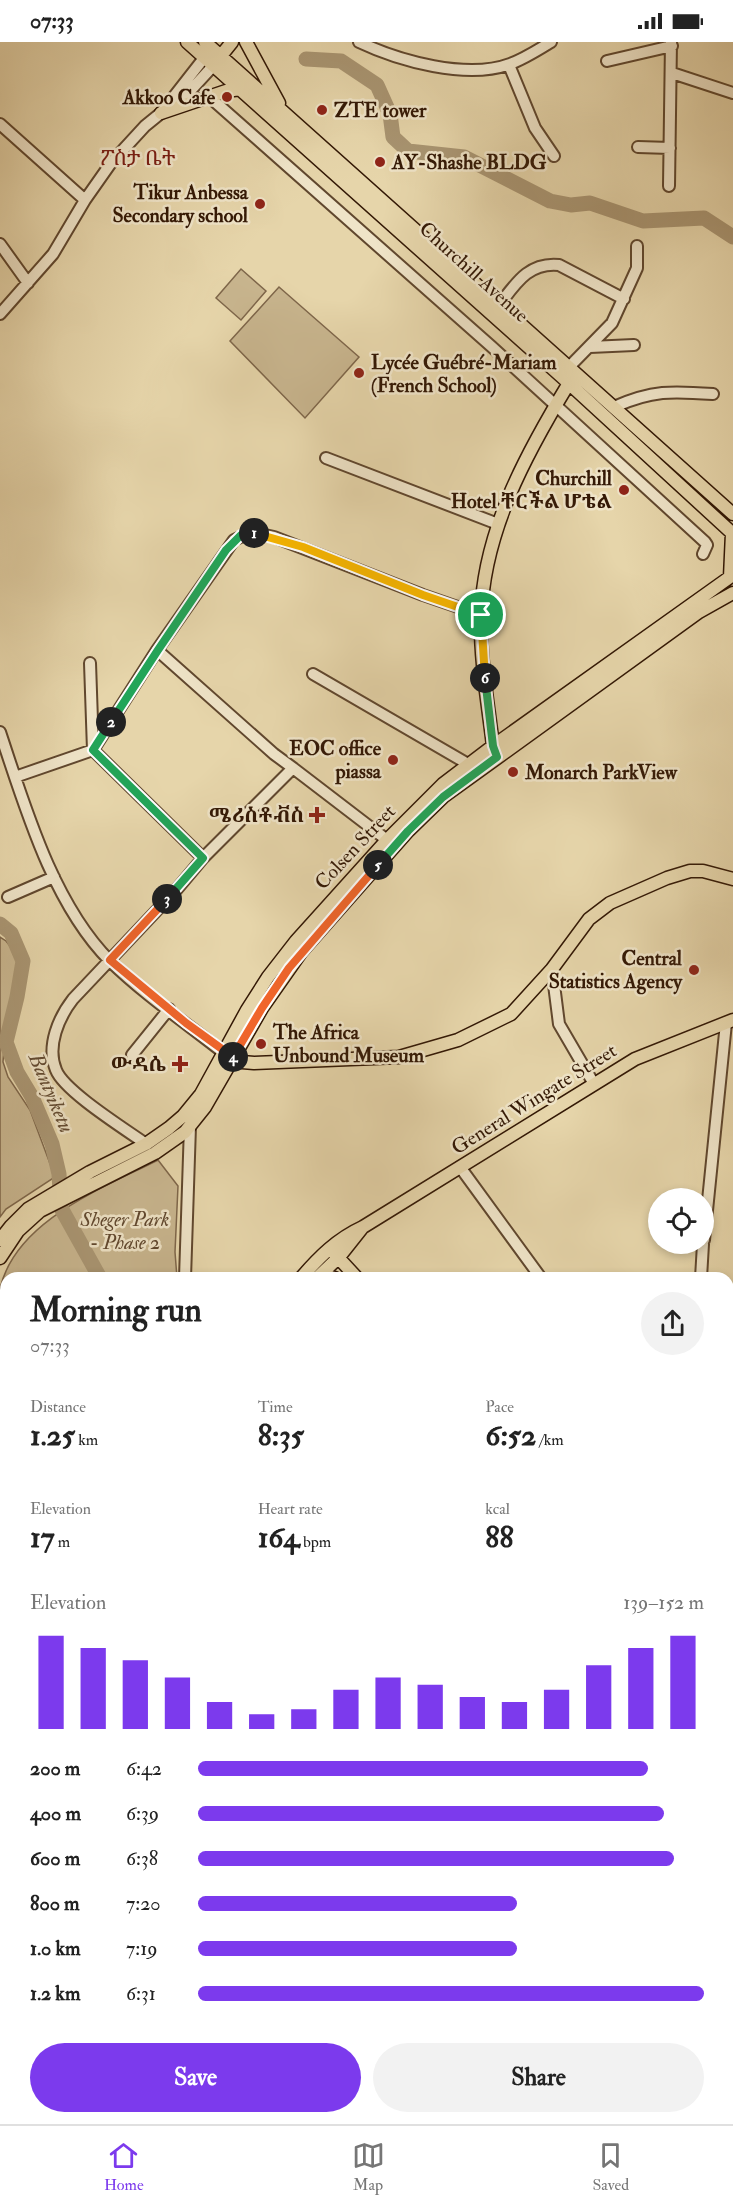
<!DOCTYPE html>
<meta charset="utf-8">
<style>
:root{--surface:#fff;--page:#f2f2f2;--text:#222;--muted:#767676;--line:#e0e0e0;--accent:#7c3aed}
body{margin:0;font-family:"IM FELL Double Pica","Noto Serif Ethiopic",serif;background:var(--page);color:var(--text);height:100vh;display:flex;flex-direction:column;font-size:22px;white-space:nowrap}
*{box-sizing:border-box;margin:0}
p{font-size:20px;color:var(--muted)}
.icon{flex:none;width:33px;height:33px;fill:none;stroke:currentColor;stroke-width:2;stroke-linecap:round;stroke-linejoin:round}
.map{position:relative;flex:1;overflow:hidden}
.details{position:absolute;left:0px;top:1230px;width:734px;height:852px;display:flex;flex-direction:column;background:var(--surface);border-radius:18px 18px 0 0;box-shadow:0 3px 9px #0003}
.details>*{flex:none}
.buttons{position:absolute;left:648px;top:1146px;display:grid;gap:12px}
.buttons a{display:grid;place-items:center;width:66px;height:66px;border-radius:50%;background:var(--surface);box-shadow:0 3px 9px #0003;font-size:30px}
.pin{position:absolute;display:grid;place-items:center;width:51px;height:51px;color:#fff;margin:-26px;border:3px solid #fff;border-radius:50%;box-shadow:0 2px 6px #0007}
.km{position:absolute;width:30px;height:30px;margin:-15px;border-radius:50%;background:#222;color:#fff;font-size:16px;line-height:30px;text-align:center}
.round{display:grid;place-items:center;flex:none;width:63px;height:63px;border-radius:32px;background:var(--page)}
.headline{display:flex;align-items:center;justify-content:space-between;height:102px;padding:0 30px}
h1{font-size:33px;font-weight:800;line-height:45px}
.figures{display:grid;grid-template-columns:repeat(3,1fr);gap:9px;height:102px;padding:6px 30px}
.figures div{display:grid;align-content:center}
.figures b{font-size:30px;font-weight:800}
.figures small{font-size:16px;font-weight:400}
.figures p{font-size:16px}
.chart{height:168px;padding:12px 30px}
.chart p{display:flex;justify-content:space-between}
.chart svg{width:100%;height:108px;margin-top:6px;stroke:var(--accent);stroke-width:6}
.button{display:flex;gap:12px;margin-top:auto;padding:12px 30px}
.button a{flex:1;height:69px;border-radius:36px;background:var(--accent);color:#fff;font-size:24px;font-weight:800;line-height:69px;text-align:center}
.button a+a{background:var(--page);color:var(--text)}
ul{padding:0 30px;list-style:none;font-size:20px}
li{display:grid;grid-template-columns:96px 72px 1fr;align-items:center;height:45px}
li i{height:15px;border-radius:8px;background:var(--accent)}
.status{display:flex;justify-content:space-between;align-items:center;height:42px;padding:0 30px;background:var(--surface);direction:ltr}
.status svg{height:16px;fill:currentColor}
.tabs{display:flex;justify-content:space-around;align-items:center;height:84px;border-top:2px solid var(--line);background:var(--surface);font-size:16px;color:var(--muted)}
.tabs a{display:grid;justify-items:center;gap:3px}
.tabs .active{color:var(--accent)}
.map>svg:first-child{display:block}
</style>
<div class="status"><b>07:33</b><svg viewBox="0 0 49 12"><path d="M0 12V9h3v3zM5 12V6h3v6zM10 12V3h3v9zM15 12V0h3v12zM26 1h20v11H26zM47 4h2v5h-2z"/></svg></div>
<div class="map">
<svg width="733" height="2082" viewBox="0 0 733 2082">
<rect width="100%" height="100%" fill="#e6d5aa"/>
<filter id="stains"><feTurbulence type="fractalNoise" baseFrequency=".00333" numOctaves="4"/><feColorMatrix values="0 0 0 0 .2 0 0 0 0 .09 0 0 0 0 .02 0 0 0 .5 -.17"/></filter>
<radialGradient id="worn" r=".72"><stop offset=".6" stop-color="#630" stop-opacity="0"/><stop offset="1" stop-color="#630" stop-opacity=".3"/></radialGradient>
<path fill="#c8b58e" stroke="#7e664a" stroke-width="1.5" d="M241,227L266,249L241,278L216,256Z
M279,245L359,315L305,376L230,299Z
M0,895L6,899L14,909L19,922L20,939L6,980L3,1020L8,1035L30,1068L55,1135L6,1167L0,1175Z
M158,1118L178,1144L175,1210L177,1236H6V1726L0,1737V1247C15,1179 103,1146 158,1118Z
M733,1345V1703L728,1697V1346Z"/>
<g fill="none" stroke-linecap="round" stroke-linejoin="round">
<path stroke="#a99572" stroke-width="15" d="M306,17L341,19L377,43L390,72L393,95L408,109L464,115L550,159L571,163L590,161L643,179L704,176L733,195
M0,882L11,891L23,919L17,955L6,1000L17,1030L32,1055L52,1102L59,1132L61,1166L100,1236
M728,1620L733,1622"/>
<defs>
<path id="minor" d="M359,0C399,19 467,38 510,22C524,17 538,8 551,0
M607,19L672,4
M509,23L535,86L554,114
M672,31L733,51
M174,59L190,49L213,24
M214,59L492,305L705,500L707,503L703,512
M0,82L85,158
M638,105L670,106
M669,144L671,0
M0,202L28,241
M500,262C516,241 529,220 559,223L624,257
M0,272L53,212L85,158L111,121L145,84L161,71L204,16
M590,305L634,303
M570,324L612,281L637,226V204
M614,365C652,348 672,349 713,352
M326,416L498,482
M157,608L274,712L293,726
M313,632L468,722
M0,690C25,765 53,862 110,919C145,953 186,981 224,1011
M15,735L93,708L90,621
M203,816L293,726L387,798
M8,855L54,835
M552,927L559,982L594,1042
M132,1013L169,967
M146,1102C125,1087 64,1049 56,1028C46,1004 59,975 73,957L177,847L203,816L93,708L157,608L234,498L251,490L274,495L423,553L481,573
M460,1125L541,1236
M704,1198L726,981
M185,1236L190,1084
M701,1236L703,1202
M728,1725L733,1729
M728,1808L733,1809
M728,1847L733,1848
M0,1938L6,1932
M728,1963L733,1965
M350,2076L354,2082
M436,2076L438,2082
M707,2076L708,2082"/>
<path id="major" d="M187,0L562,335L733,492
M205,0L733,472
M246,0L279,61
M216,20L232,0
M161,71L226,49L241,47
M730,535L732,491
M495,710L493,704C488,661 480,618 481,575C483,490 526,412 569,341
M227,1012L242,1020L254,1021L399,1015L458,998L511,972L552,927L589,877L610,861L667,836L690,829H703L733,837
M0,1198L11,1184L28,1167L90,1130L146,1102L169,1086L183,1074L201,1052L247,968L268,935L296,899L387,798L443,742L493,704L733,533
M334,1211L357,1236
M0,1216L18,1189L40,1169L155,1111L185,1090L205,1065L262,966L302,909L408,789L443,755L699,570L733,551
M321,1233L335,1236
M301,1236C319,1215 337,1197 363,1185L635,1017L733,978
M317,1236L339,1215L362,1186
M728,1275L733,1274
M0,1757L6,1748
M0,1776L6,1770
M0,1988L6,1993
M728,1995H733
M0,2015L6,2021
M68,2076L75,2082
M97,2076L103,2082
M384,2082L401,2076"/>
</defs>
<use href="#minor" stroke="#60472e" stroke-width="14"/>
<use href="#major" stroke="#331805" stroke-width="15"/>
<use href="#minor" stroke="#efe4c8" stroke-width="10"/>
<use href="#major" stroke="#e6d5aa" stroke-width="12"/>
</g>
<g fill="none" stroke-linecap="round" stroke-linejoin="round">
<defs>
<path id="split-1" d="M254,491L303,505L423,553L481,573"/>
<path id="split-2" d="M111,680L158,608L226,508L241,493L254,491"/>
<path id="split-3" d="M111,680L93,708L203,816L167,857"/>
<path id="split-4" d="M167,857L110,918L186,981L233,1015"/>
<path id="split-5" d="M233,1015L262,966L289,926L378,823"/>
<path id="split-6" d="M378,823L408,789L443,755L497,715L493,704L485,636"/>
<path id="split-7" d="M481,573L485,636"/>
</defs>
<use href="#split-1" stroke="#fff" stroke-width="12"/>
<use href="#split-2" stroke="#fff" stroke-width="12"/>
<use href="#split-3" stroke="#fff" stroke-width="12"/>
<use href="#split-4" stroke="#fff" stroke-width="12"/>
<use href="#split-5" stroke="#fff" stroke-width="12"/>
<use href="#split-6" stroke="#fff" stroke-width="12"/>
<use href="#split-7" stroke="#fff" stroke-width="12"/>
<use href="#split-1" stroke="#f5b400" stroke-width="8"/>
<use href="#split-2" stroke="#22a559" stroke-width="8"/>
<use href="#split-3" stroke="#22a559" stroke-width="8"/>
<use href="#split-4" stroke="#f0652b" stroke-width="8"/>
<use href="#split-5" stroke="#f0652b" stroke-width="8"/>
<use href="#split-6" stroke="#22a559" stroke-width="8"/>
<use href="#split-7" stroke="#f5b400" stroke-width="8"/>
</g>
<g fill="#8f2418" stroke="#efe4c8" stroke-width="2">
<circle cx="227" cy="55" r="6"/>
<circle cx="322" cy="68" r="6"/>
<circle cx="380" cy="120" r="6"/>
<circle cx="260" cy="162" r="6"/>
<circle cx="359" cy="331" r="6"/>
<circle cx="624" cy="448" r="6"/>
<circle cx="393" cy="718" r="6"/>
<circle cx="513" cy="730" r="6"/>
<path d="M314 764h6v6h6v6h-6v6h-6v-6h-6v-6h6z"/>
<circle cx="694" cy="928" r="6"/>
<circle cx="261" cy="1002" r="6"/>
<path d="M177 1013h6v6h6v6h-6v6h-6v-6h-6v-6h6z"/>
</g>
<g text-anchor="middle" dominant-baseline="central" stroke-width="5" stroke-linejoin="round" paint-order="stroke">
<g font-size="20" font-weight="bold" fill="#331805" stroke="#efe4c8" text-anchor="end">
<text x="215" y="55">Akkoo Cafe</text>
<text x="334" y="68" text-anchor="start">ZTE tower</text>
<text x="392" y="120" text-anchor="start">AY-Shashe BLDG</text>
<text x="248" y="150">Tikur Anbessa<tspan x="248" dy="23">Secondary school</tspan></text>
<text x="371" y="320" text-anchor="start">Lycée Guébré-Mariam<tspan x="371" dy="23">(French School)</tspan></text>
<text x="612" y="436">Churchill<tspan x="612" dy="23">Hotel ቸርችል ሆቴል</tspan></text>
<text x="381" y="706">EOC office<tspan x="381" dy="23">piassa</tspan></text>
<text x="525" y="730" text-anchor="start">Monarch ParkView</text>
<text x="304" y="773">ሜሪስቶቭስ</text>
<text x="682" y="916">Central<tspan x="682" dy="23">Statistics Agency</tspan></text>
<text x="273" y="990" text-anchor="start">The Africa<tspan x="273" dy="23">Unbound Museum</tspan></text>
<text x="166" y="1022">ውዳሴ</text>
</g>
<g font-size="20" fill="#331805" stroke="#efe4c8">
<text transform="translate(474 230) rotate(42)">Churchill Avenue</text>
<text transform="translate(355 805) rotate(-47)">Colsen Street</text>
<text transform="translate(534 1057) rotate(-32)">General Wingate Street</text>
</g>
<g font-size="20" font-style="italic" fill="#60472e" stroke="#efe4c8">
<text x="125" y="1177">Sheger Park<tspan x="125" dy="23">- Phase 2</tspan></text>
</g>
<g font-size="21" fill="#7a1f14" stroke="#efe4c8">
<text x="138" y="116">ፖስታ ቤት</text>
</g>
<g font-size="21" font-style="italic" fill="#624a31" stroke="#efe4c8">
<text transform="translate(51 1051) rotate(67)">Bantyiketu</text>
</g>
</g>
<rect width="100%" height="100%" filter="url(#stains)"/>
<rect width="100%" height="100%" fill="url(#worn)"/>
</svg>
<div class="buttons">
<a><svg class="icon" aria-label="locate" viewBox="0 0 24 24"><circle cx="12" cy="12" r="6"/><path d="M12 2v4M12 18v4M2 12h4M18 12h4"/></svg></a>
</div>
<div class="pin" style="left:481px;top:573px;background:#1e9e55"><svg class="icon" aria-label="arrive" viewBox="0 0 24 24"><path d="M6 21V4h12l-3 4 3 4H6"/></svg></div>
<b class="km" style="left:254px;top:491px">1</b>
<b class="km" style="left:111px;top:680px">2</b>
<b class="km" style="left:167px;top:857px">3</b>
<b class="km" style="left:233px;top:1015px">4</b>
<b class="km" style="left:378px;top:823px">5</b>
<b class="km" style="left:485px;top:636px">6</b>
<section class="details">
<div class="headline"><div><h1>Morning run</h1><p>07:33</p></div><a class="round"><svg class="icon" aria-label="share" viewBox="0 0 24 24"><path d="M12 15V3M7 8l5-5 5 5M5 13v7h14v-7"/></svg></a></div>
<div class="figures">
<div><p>Distance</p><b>1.25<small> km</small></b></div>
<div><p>Time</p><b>8:35</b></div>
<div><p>Pace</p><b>6:52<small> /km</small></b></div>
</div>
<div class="figures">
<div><p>Elevation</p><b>17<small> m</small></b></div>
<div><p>Heart rate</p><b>164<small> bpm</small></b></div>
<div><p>kcal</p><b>88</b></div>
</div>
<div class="chart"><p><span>Elevation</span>139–152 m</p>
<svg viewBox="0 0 160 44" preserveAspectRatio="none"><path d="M5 44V6M15 44V11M25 44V16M35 44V23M45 44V33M55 44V38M65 44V36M75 44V28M85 44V23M95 44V26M105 44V31M115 44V33M125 44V28M135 44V18M145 44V11M155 44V6"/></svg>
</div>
<ul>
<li><b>200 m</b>6:42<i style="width:89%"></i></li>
<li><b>400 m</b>6:39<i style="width:92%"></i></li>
<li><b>600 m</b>6:38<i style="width:94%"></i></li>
<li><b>800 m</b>7:20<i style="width:63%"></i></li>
<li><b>1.0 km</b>7:19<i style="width:63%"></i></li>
<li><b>1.2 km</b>6:31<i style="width:100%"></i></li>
</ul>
<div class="button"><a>Save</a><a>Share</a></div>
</section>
</div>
<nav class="tabs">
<a class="active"><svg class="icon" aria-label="home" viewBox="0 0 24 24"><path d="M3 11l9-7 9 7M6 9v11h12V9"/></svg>Home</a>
<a><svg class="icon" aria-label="map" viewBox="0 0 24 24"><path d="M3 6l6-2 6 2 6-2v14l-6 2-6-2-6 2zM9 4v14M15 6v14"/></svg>Map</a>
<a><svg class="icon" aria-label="saved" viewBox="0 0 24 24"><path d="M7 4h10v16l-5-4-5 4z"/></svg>Saved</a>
</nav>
